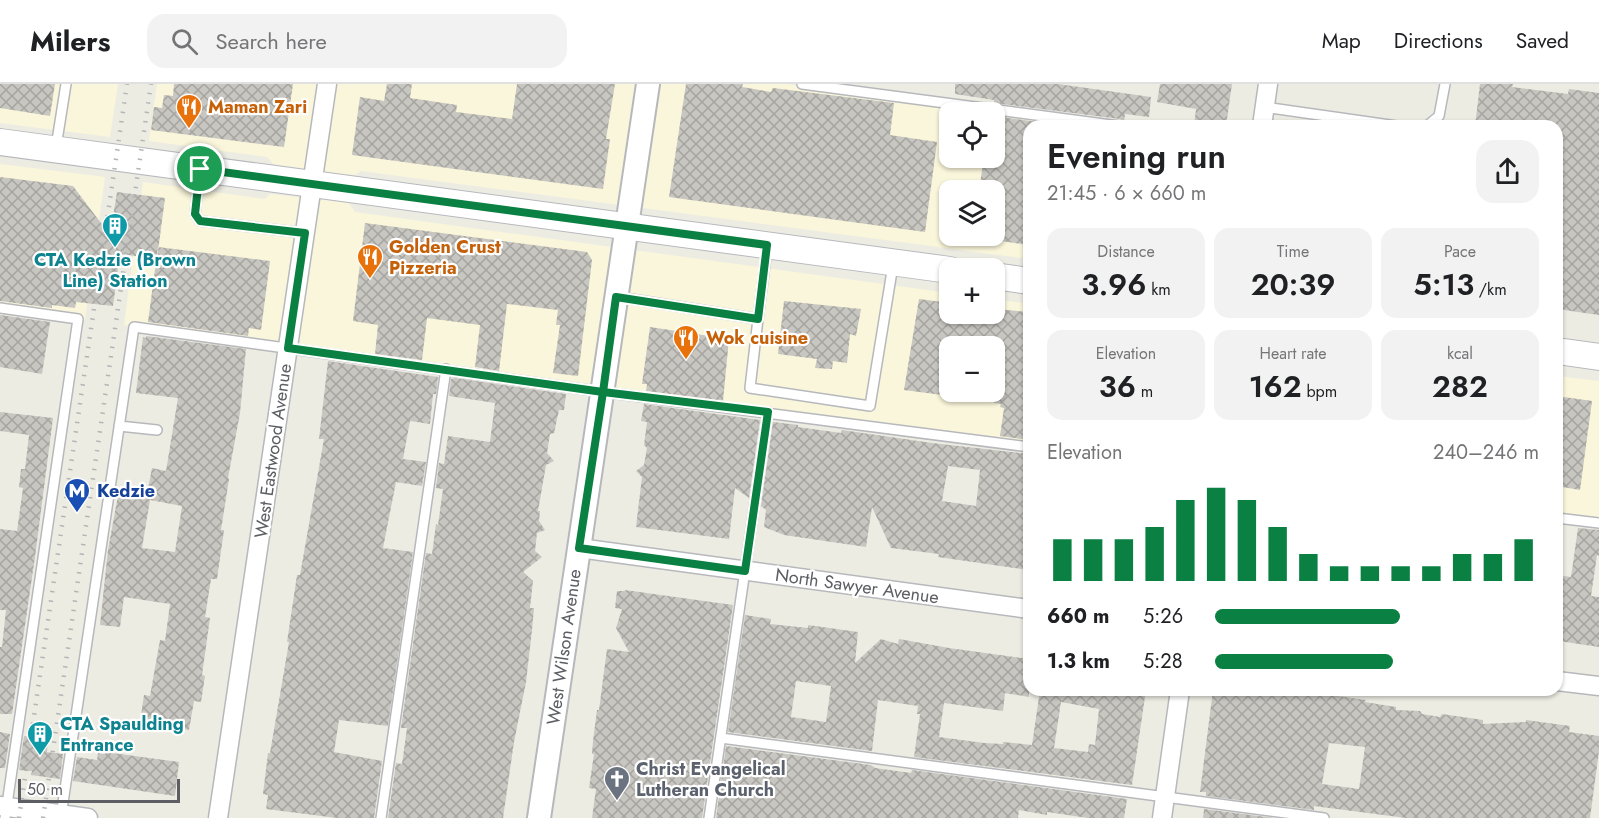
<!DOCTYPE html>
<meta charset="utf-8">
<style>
:root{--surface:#fff;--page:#f2f2f2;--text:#202124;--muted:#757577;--line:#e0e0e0;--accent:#0b8043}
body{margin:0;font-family:Jost,sans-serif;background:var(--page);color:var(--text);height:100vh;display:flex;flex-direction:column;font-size:22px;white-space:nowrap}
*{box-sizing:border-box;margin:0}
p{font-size:20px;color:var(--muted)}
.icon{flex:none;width:33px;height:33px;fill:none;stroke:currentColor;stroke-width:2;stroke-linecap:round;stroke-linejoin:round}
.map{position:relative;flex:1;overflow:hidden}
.details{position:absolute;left:1023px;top:36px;width:540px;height:576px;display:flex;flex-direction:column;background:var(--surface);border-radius:18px;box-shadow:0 2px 4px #0004}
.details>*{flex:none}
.tools{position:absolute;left:939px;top:18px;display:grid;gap:12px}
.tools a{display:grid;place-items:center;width:66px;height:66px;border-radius:12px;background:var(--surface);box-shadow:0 2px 4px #0004;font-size:30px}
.scale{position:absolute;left:18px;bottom:15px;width:162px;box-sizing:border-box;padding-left:6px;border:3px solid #5c5e63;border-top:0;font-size:16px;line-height:21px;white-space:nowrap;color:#5c5e63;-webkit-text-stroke:4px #fff;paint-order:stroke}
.pin{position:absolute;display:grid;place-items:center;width:51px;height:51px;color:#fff;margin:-26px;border:3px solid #fff;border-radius:50%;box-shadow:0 2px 6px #0007}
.round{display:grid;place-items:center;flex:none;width:63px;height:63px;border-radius:18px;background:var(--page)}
.headline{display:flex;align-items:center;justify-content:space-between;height:102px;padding:0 24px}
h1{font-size:33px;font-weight:600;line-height:45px}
.stats{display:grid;grid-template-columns:repeat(3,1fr);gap:9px;height:102px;padding:6px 24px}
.stats div{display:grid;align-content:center;border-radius:15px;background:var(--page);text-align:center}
.stats b{font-size:30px;font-weight:600}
.stats small{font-size:16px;font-weight:400}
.stats p{font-size:16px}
.chart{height:168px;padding:12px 24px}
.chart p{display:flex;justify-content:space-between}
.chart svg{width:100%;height:108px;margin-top:6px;stroke:var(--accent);stroke-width:6}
ul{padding:0 24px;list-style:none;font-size:20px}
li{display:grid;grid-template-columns:96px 72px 1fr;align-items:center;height:45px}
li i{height:15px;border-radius:8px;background:var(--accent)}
header{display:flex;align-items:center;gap:36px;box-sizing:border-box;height:84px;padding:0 30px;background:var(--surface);border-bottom:2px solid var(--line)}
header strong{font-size:28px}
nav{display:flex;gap:33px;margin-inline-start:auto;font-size:21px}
.search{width:420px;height:54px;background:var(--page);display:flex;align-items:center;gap:15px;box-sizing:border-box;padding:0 21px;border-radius:18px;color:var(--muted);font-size:22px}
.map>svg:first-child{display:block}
</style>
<header>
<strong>Milers</strong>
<div class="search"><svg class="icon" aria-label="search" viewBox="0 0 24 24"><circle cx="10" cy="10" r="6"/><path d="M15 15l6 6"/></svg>Search here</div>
<nav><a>Map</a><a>Directions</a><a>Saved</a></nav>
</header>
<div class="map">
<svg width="1599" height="734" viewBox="0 0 1599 734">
<defs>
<pattern id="building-cross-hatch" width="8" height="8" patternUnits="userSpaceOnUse" patternTransform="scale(1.5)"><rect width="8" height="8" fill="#c8c6c0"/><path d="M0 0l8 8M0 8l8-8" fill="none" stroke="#a6a4a0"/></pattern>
</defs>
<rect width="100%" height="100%" fill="#edece3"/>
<path fill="#faf6db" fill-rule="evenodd" d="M0,0H118L110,53L0,39Z
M157,0H787L1093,42H1029V175L361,87L355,91L344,90L273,80L267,73L149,57ZM950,28H994V74H950ZM950,106H994V152H950Z
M0,80L105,93L85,236L0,224Z
M143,98L265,115L270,110L340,118L349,119L355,128L949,209L950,230H994L995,215L1029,220V360L124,241ZM950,262H994V308H950Z
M1557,292L1599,297V437L1557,431Z"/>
<path fill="url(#building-cross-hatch)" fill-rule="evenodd" d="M0,0H55L50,32L0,24Z
M174,0H293L284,63L151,46L154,23L162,24L164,11L173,12Z
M387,0H412L410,14L457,21L456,28L512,35L517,0H615L606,55H610L603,105L352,71L360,13L384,17Z
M686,0H743L742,3L771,8L773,4L894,19L890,51L937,58L925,148L669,113Z
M955,0H1058L1151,13L1149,33L1125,30L1124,38L1120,35L994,19V16L955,10Z
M1160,0H1232L1226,42H1194L1196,25L1157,18Z
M1480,0H1513L1512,3L1568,10L1569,5L1599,9V231L1557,225V42H1475Z
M994,32L1068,42H1029V161L994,156V106H979L984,74H994Z
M0,93L73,102L110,151L117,108L165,114L157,175L120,170L113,222L76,218L75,224L52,221V224L0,217Z
M365,139L587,168L592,176L578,292L553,289L560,241H556L558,226L507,220L499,287L475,283L480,241L427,234L422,276L375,270L378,241L353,237Z
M158,163L270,177L261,246L249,244L248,252L148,238Z
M919,215L950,219V230H994V225L1029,228V356L1000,352L1004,324L1000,323L1001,320L994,319V262H950V312L904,306Z
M784,217L861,225L856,252L850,250L847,279L833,277L832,285L815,284L817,275L778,270Z
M0,231L50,238L42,290L0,283Z
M650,243L729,255L723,317L646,307L647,300H642Z
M146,252L246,265L240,329L228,394L229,395L221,446H224L217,495H211L205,533L210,534L202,591L205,592L201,618L194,617L189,646L140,638L144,611L150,612L160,556L165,557L170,520L124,513L120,543L100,541L108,466L119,406L147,410L152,384L166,387L178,314L136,309L143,253L146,254ZM150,416L182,422L175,468L142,464Z
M328,277L438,293L436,310H433L430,340L410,337L403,375L426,378L422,402L396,398L383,464L413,468L388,642L339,636L334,668L382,677L374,734H337L266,725L268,711L263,710L268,669H270L289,558H287L297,491H300L324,355H319Z
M455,294L566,310L564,326H559L554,349L550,350L547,369L554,377L546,381L538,427H540L539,437L545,446L537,449L535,467L542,473L523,488L533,497L530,524H534L532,546L526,598L514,658L503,734H388L396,679L402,680L407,644H401L426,469L432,470L436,440L438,441L443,405L436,404L439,379L444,380L448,352L490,358L495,319L449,312L451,295Z
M1557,312L1592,317L1580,406L1557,402Z
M644,320L760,336L749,414L735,404L729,455L636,443L642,393L636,387L644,381L647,364L644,361L647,338L641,337Z
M0,328L53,334L35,473L12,630H0V563H2L6,526H0V445L17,447L23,404L19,403L21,385H25L29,351L0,347Z
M773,338L798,341V343L841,349L842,346L932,359L1029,370V486L938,473L939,470L891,464L872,423L866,463L784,451L764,443L766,426L761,422ZM948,382L980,386L976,422L942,417Z
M1578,444L1599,446V472L1597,471L1591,512L1599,513V563L1559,557L1563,532L1557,533V491L1571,493Z
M625,506L733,521L702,734H592L596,705L589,704L594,670H592L593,657L597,626H599L607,565L629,568L616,544L622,525L615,524L617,507H625Z
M745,531L771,535L770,540L808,544V541L858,548L855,579L881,555L898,560L899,555L949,564L1029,575V613L1005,609L1003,627L944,619L939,653L984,659L1003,660V658L1032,661L1040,606H1146L1132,701L914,673L920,630H917L918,622L878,616L872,667L728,648ZM796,597L831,602L826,638L791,633ZM1061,618L1099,625L1095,661L1089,660L1088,668L1054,664Z
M1213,606H1257L1280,609V606H1295L1366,616L1365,618L1396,623V626L1420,627L1422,630L1440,633L1442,630L1483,636V640L1526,638V636L1570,642L1569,648L1599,652V667L1590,734H1406L1314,722V726L1206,712V708H1200ZM1329,659L1365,663L1359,705L1322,700Z
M0,648L10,650L5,684H0Z
M24,652L48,656L47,668L63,670L60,695L31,691L32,687L19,686Z
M726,662L871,681L875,684L911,689L912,686L1127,715L1124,734H1088L1047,728V731L1019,726L1018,734H716Z
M105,668L179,678L175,712L73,697L77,673L97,676L98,669L105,670Z
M1204,725L1273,734H1203Z"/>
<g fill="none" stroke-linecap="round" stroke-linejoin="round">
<defs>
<path id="service" d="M802,0L1119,42
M1264,23L1397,42
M1427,42L1439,32L1445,0
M56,63L66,0
M200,85L195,130L200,137L305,149
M618,213L758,235L767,164
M0,224L78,235L5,734
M758,235L750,304L870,322L893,181
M119,342L157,346
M1557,434L1599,439
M721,654L1324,734
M61,732L134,243L603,308L1029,363
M381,734L446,285
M709,734L768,328"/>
<path id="minor" d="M1262,42L1268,0
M579,464L1029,525
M1557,597L1599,602
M0,722L88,734
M218,734L327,0
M1162,734L1180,606"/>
<path id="tertiary" d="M539,734L648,0"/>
<path id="secondary" d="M0,58L950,186
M994,192L1029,197
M1557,267L1599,273"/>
</defs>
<use href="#service" stroke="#b6b8bc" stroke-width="12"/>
<use href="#minor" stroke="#b6b8bc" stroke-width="21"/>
<use href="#tertiary" stroke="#b6b8bc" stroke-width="26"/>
<use href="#secondary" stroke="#b7b9be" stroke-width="28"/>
<use href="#service" stroke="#fff" stroke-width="9"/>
<use href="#minor" stroke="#fff" stroke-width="18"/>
<use href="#tertiary" stroke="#fff" stroke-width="22"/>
<use href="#secondary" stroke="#fff" stroke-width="26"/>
<path stroke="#b4b5b5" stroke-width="4.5" stroke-dasharray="1.5 8" stroke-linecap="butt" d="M19,734L127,0
M43,734L151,0"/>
</g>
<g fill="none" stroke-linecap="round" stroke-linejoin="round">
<defs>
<path id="route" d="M200,85L195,130L200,137L305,149L288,264L603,308L579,464L745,487L768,328L603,308L616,213L758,235L767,161L200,85"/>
</defs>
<use href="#route" stroke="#fff" stroke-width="12"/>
<use href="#route" stroke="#0b8043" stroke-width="8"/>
</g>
<defs>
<symbol id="restaurant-pin" viewBox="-11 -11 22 30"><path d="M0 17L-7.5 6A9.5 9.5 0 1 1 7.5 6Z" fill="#e8710a" stroke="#fff"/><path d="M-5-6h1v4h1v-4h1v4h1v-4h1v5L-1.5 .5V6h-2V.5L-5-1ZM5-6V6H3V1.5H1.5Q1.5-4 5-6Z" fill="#fff"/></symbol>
<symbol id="building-pin" viewBox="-11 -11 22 30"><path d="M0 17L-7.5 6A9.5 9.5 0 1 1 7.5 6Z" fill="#0f9aa8" stroke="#fff"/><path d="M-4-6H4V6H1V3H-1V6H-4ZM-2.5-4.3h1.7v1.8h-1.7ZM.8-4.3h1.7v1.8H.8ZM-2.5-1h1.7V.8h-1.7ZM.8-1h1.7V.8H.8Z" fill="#fff"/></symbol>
<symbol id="metro-pin" viewBox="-11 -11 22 30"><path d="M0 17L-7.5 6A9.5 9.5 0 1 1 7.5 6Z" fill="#1a4fb4" stroke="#fff"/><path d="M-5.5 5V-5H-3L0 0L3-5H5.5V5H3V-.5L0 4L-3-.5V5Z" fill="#fff"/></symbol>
<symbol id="church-pin" viewBox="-11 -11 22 30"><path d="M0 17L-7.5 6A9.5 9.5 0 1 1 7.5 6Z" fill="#6b7280" stroke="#fff"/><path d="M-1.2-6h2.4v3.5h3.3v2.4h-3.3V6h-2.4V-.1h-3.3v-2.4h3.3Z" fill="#fff"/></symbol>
</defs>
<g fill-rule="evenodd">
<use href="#restaurant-pin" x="174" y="8" width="30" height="40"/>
<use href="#building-pin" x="100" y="127" width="30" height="40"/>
<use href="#restaurant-pin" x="355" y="158" width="30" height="40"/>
<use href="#restaurant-pin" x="671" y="239" width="30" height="40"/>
<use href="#metro-pin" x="62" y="392" width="30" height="40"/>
<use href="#building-pin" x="25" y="635" width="30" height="40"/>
<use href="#church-pin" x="602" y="680" width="30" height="40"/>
</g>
<g text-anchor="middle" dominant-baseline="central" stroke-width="4.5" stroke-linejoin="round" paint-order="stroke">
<g font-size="18" font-weight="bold" fill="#c56008" stroke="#fff" text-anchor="start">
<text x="208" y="23">Maman Zari</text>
<text x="389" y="163">Golden Crust<tspan x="389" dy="21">Pizzeria</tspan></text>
<text x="706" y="254">Wok cuisine</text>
</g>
<g font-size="18" font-weight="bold" fill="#0d838f" stroke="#fff">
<text x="115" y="176">CTA Kedzie (Brown<tspan x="115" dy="21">Line) Station</tspan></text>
<text x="60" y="640" text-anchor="start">CTA Spaulding<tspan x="60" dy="21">Entrance</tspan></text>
</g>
<g font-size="18" fill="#5c5e63" stroke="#fff">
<text transform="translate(273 367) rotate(-82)">West Eastwood Avenue</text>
<text transform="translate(857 502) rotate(8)">North Sawyer Avenue</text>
<text transform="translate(564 563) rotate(-82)">West Wilson Avenue</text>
</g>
<g font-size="18" font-weight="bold" fill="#164399" stroke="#fff" text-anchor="start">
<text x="97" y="407">Kedzie</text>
</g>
<g font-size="18" font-weight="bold" fill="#5b616d" stroke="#fff" text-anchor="start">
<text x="636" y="685">Christ Evangelical<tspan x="636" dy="21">Lutheran Church</tspan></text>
</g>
</g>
</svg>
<div class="tools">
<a><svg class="icon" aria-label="locate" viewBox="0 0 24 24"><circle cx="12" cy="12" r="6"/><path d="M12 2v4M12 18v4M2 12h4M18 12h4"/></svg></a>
<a><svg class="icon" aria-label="layers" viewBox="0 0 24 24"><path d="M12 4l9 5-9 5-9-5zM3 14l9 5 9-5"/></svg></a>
<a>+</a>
<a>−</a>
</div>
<div class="scale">50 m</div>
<div class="pin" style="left:200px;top:85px;background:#1e9e55"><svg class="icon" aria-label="arrive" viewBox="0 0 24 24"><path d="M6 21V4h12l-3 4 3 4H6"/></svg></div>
<section class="details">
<div class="headline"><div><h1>Evening run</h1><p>21:45 · 6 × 660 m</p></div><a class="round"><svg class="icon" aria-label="share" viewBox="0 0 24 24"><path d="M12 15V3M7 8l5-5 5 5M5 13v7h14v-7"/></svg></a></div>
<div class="stats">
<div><p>Distance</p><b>3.96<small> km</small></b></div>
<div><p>Time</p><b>20:39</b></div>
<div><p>Pace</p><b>5:13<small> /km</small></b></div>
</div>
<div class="stats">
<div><p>Elevation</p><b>36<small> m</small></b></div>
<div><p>Heart rate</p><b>162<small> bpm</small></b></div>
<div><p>kcal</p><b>282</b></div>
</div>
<div class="chart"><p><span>Elevation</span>240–246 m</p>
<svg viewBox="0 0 160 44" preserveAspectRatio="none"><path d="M5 44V27M15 44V27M25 44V27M35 44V22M45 44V11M55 44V6M65 44V11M75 44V22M85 44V33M95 44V38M105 44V38M115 44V38M125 44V38M135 44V33M145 44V33M155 44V27"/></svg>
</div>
<ul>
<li><b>660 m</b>5:26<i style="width:57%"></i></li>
<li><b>1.3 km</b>5:28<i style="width:55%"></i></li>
</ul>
</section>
</div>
